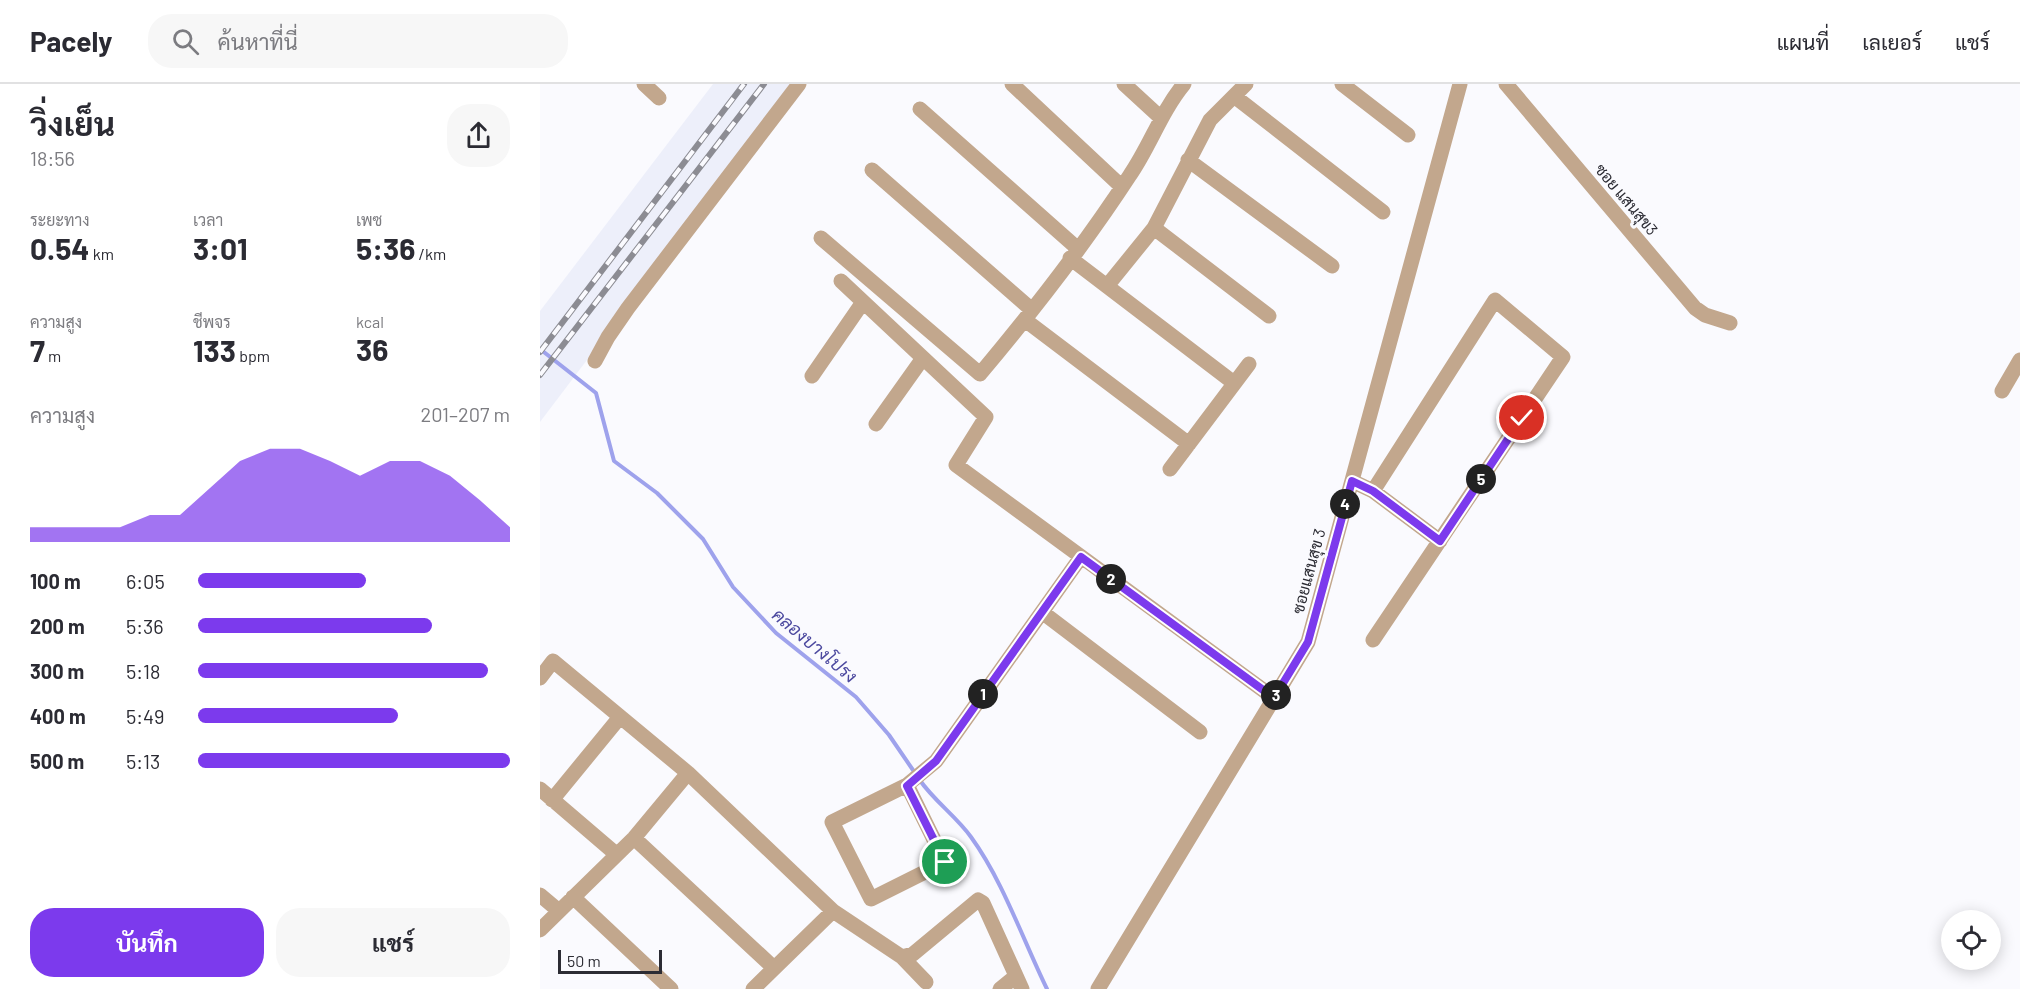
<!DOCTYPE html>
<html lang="th">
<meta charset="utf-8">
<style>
:root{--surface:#fff;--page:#f7f7f7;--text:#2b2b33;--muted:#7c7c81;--line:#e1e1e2;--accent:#7c3aed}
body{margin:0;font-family:Barlow,Sarabun,sans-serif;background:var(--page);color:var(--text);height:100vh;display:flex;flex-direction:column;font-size:22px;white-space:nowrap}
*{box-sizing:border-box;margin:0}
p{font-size:20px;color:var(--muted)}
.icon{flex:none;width:33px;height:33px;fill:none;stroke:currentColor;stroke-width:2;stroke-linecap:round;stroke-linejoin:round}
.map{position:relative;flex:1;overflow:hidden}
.sheet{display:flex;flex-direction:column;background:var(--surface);width:540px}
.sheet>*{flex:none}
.tools{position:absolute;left:1401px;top:826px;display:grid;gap:12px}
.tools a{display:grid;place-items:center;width:60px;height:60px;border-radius:50%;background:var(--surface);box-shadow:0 3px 15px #0003;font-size:30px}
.scale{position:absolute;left:18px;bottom:15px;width:104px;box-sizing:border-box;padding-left:6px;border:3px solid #2c2c34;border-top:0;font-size:16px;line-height:21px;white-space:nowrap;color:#2c2c34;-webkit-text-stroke:4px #fafafe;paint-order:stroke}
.pin{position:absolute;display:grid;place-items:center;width:51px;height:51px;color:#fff;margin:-26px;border:3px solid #fff;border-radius:50%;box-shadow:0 2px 6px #0007}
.km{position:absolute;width:30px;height:30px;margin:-15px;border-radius:50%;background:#222;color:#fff;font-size:16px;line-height:30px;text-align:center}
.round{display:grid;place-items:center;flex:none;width:63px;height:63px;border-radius:24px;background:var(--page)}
.head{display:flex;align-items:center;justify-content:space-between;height:102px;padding:0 30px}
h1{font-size:33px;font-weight:700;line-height:45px}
.figures{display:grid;grid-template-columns:repeat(3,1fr);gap:9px;height:102px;padding:6px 30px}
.figures div{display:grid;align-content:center}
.figures b{font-size:30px;font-weight:700}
.figures small{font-size:16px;font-weight:400}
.figures p{font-size:16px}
.chart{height:168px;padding:12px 30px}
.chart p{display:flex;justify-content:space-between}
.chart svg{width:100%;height:108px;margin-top:6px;fill:var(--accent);opacity:.7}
.action{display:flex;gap:12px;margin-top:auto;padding:12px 30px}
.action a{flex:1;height:69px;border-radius:24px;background:var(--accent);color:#fff;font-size:24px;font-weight:700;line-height:69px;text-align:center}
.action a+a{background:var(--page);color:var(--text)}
ul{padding:0 30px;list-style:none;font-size:20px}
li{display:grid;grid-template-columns:96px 72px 1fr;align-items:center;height:45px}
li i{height:15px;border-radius:8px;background:var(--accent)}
header{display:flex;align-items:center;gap:36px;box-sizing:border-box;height:84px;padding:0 30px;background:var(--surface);border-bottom:2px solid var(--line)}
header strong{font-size:28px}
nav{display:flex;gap:33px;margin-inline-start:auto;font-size:21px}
.search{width:420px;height:54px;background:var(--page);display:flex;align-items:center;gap:15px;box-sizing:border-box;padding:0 21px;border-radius:24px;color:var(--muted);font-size:22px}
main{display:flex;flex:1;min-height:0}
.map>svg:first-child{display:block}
</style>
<header>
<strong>Pacely</strong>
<div class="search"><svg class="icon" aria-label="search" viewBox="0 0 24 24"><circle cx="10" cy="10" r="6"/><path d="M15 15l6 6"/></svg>ค้นหาที่นี่</div>
<nav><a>แผนที่</a><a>เลเยอร์</a><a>แชร์</a></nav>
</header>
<main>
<section class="sheet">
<div class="head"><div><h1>วิ่งเย็น</h1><p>18:56</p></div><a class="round"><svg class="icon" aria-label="share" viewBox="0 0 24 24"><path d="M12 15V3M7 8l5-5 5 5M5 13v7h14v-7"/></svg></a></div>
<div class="figures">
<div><p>ระยะทาง</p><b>0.54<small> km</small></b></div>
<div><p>เวลา</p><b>3:01</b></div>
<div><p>เพซ</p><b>5:36<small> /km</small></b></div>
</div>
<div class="figures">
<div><p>ความสูง</p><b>7<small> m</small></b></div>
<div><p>ชีพจร</p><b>133<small> bpm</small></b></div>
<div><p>kcal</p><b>36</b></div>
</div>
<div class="chart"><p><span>ความสูง</span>201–207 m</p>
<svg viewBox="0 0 160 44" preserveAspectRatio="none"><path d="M0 44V38L10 38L20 38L30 38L40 33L50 33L60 22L70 11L80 6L90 6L100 11L110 17L120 11L130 11L140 17L150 27L160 38V44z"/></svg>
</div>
<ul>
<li><b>100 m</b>6:05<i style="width:54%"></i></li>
<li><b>200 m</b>5:36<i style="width:75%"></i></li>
<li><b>300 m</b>5:18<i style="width:93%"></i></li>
<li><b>400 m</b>5:49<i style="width:64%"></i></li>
<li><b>500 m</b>5:13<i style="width:100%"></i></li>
</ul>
<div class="action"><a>บันทึก</a><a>แชร์</a></div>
</section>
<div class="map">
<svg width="1480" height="905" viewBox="0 0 1480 905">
<rect width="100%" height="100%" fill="#fafafe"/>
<path fill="#edeffa" d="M173,0H256L0,338V227Z"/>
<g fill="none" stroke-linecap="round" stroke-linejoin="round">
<path stroke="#9ea2ec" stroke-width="4" d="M0,265L56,309L74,377L117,409L163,455L193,503L236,549L316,613L349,651L375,689
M379,695C394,717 416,732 431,753C463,797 483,856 507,905"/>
<path stroke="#c2a78d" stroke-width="15" d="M104,0L119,14
M472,0L582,103
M584,0L621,34
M802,0L868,51
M966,0L1155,224L1165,231L1190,239
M694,12L843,128
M380,25L537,164
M648,76L792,182
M332,86L492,226
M614,144L729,232
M281,154L440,290C493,227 545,160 590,91C610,62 621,28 644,0
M530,174L694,299
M301,197L446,333L416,381L734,614
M567,202L614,144L670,36L706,0
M485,236L649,360
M55,277L68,253L88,224L259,0
M272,292L323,218
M1462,307L1480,276
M336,340L383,274
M630,385L709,280
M812,397L833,407L900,457
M833,407L955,216L1023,273L833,556
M502,528L660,648
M0,594L13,577L148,689L293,827L362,873L373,870L438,816L443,819L482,905
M367,701L405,778L331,815L292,738Z
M367,701L396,677L541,473
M0,705L76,770
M12,716L80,633
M94,754L234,884
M0,811L19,827
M33,813L131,905
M0,846L94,754L148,689
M362,873L386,898
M213,905L293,827
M460,905L476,892
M558,905L768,558L920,0"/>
<defs>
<path id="rail" d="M0,268L204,0
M0,291L224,0"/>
</defs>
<use href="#rail" stroke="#8c8c93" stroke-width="6"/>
<use href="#rail" stroke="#fafafe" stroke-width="4" stroke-dasharray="11" stroke-linecap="butt"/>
</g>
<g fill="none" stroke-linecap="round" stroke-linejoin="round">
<defs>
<path id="route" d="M405,778L367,702L396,677L541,473L734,614L768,558L812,397L833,407L900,457L982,334"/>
</defs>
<use href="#route" stroke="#fff" stroke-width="12"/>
<use href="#route" stroke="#7c3aed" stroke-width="8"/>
</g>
<g text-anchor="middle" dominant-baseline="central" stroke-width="6" stroke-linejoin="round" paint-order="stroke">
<g font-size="16" fill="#2c2c34" stroke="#fafafe">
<text transform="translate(1087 115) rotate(50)">ซอย แสนสุข3</text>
<text transform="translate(768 487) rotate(-75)">ซอยแสนสุข 3</text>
</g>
<g font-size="18" font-style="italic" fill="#4c499f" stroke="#fafafe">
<text transform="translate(275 561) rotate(40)">คลองบางโปรง</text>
</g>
</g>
</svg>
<div class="tools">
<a><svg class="icon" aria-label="locate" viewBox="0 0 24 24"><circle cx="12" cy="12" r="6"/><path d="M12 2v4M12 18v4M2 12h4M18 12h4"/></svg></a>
</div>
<div class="scale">50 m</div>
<div class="pin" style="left:405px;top:778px;background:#1e9e55"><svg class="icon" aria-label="arrive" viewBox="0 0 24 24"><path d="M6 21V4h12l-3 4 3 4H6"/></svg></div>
<div class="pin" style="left:982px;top:334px;background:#d93025"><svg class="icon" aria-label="check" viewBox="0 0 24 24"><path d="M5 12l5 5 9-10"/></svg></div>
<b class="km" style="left:443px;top:610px">1</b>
<b class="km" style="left:571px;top:495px">2</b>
<b class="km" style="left:736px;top:611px">3</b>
<b class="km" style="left:805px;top:420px">4</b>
<b class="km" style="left:941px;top:395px">5</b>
</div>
</main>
